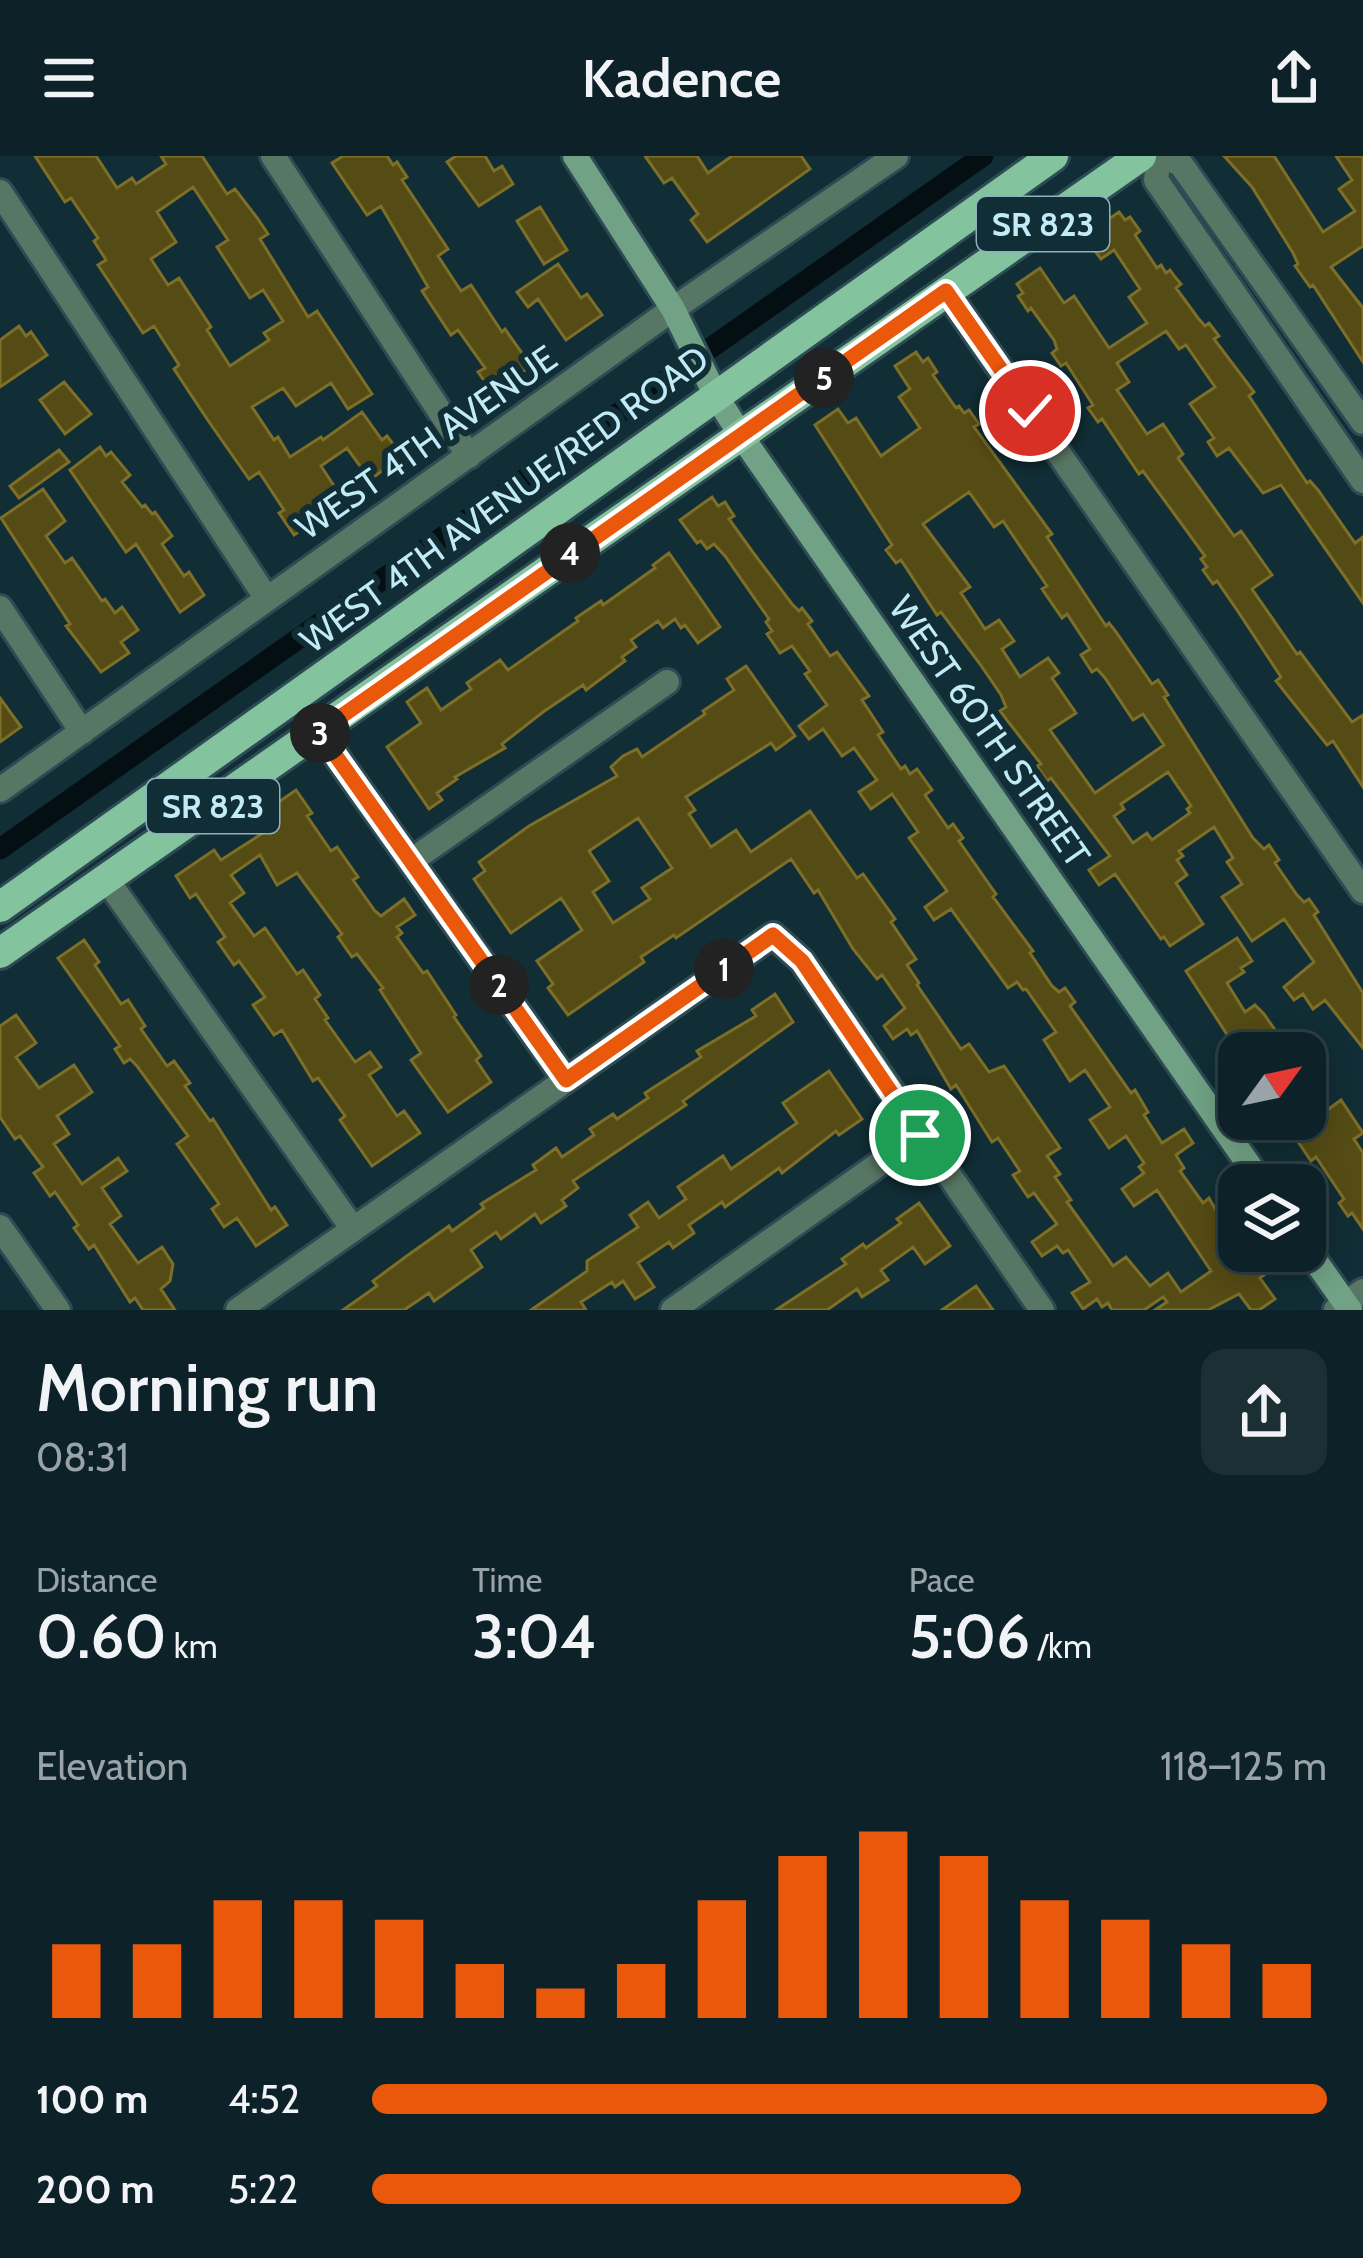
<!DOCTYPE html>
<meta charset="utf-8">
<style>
:root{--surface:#0d2228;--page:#1b2f34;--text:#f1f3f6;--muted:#9aa4a8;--line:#2d3f45;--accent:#ea580c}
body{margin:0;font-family:Cabin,sans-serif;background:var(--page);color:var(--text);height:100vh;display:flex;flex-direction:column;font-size:45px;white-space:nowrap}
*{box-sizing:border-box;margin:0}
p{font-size:39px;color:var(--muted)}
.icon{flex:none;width:66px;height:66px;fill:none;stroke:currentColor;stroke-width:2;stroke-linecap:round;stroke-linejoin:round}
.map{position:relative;height:1154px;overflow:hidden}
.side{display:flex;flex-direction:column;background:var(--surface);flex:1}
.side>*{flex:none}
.needle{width:78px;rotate:57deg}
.fabs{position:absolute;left:1218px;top:876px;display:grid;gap:24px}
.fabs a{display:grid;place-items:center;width:108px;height:108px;border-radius:24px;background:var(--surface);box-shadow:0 6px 30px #0003,0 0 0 3px var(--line);font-size:60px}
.pin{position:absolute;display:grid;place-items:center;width:102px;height:102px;color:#fff;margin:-51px;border:6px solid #fff;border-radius:50%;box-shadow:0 3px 12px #0007}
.km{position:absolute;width:60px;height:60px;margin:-30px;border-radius:50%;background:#222;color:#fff;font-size:33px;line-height:60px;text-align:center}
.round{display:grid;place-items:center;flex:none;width:126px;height:126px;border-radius:24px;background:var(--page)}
.head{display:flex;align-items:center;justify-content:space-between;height:204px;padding:0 36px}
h1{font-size:66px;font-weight:600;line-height:90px}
.stats{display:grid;grid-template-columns:repeat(3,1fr);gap:18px;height:204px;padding:12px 36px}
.stats div{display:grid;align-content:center}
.stats b{font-size:60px;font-weight:600}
.stats small{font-size:33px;font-weight:400}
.stats p{font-size:33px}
.chart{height:336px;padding:24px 36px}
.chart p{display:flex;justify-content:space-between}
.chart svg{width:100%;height:216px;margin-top:12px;stroke:var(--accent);stroke-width:6}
ul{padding:0 36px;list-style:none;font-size:39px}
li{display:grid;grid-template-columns:192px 144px 1fr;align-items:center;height:90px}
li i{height:30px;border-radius:15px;background:var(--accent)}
header{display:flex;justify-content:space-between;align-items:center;height:156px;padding:0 36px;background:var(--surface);font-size:54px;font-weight:600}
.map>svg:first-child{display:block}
</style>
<header><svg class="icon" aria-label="menu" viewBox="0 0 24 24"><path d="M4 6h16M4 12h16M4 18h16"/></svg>Kadence<svg class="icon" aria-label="share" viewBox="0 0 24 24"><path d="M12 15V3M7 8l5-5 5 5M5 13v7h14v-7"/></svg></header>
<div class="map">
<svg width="1363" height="1154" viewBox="0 0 1363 1154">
<rect width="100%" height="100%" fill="#112d35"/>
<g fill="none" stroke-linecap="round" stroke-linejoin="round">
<path stroke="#040f13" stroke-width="21" d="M0,693L983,0"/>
</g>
<path fill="#554b15" stroke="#7d6f28" stroke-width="3" fill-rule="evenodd" d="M35,0H96L117,32L132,22L136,28L166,8L161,0H202L227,38L235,33L258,63L268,78L260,83L308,161L317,155L372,238L348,253L331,227L296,250L283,232L252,251L274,284L278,281L290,301L321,281L323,284L362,256L382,284L387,280L402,300L370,324L347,292L321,310L340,339L312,357L317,364L294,379L279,357L284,354L259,316L249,323L207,263L174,213L179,209L154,170L143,177L98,109L106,104L94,85L98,82L71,42L65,46ZM193,31L228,84L217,91L250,142L263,134L283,165L264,177L269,184L230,210L207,174L211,171L179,122L168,129L151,103L176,86L157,56Z
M343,0H387L393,9L397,6L407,21L402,24L448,93L438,100L461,135L471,129L502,176L505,173L531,210L493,237L478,216L485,212L458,174L451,179L422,135L428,131L381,50L367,59L332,7Z
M456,0H485L494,15L502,10L513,28L479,50L447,6Z
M645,0H697L708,17L732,0H801L810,13L707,86L691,64L698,58L672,22L664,27Z
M1224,0H1274L1323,76L1355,55L1339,33L1352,24L1336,0H1363V90L1331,111L1363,152V206L1313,129L1310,131L1295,110L1298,108L1293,97L1252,31Z
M540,51L567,94L544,108L517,65Z
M1119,56L1125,64L1130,61L1140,75L1135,79L1157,112L1161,109L1166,117L1170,114L1175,121L1181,128L1176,132L1198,162L1205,170L1209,167L1219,180L1214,183L1254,236L1249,240L1307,327L1310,325L1318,334L1355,387L1363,381V447L1281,329L1263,337L1229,292L1217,300L1208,286L1214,282L1190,248L1215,231L1186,189L1179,193L1166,175L1117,207L1129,226L1117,234L1147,278L1163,268L1183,298L1178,302L1234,380L1241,375L1272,419L1252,433L1297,498L1300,496L1352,566L1363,559V631L1333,585L1327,589L1276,525L1281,521L1239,457L1217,425L1213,428L1203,414L1207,411L1201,403L1205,400L1143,315L1139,318L1102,263L1098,266L1088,252L1093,249L1066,207L1061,210L1052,197L1057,193L1054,184L1031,152L1028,155L1018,140L1023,137L1017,128L1040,112L1064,147L1074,140L1109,192L1147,167L1129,141L1140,133L1114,94L1101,103L1084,80Z
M558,108L581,142L587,138L602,159L566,184L538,143L528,151L517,136Z
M19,170L26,180L31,176L47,199L0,231V184Z
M916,196L923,206L928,202L937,216L933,219L956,252L959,250L964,257L969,254L979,268L974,271L1052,378L1047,381L1106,470L1109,467L1116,476L1152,528L1158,524L1168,539L1164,541L1253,682L1264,693L1269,689L1279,704L1275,707L1297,739L1304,746L1309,743L1318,756L1314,759L1363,837V892L1325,844L1313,853L1303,838L1294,844L1284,831L1314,806L1284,763L1252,785L1222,741L1242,728L1227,706L1233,702L1214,671L1179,695L1183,700L1177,704L1187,719L1176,727L1203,768L1170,790L1164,781L1161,783L1115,718L1099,729L1089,714L1110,700L1051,622L1047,625L1037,610L1041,608L1000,555L1006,551L1001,539L980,508L941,456L937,459L901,404L896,407L886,394L892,389L815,269L838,253L848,267L856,262L881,300L920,272L899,241L910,233L895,210ZM969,336L994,371L1003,365L1047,430L1042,433L1062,462L1067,458L1090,493L1081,499L1092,516L1097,513L1105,522L1133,564L1143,558L1164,589L1095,637L1050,574L1076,557L1052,522L1059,517L1048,502L1020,521L1002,493L1014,485L999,464L985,473L961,437L970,431L923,368ZM1168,616L1191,650L1187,653L1190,657L1152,684L1147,677L1133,687L1114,660L1124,653L1121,648Z
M64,226L91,258L65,278L40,244Z
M100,291L106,300L111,296L130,319L122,326L142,351L145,349L152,358L155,356L172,380L162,388L184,420L189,416L204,439L180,456L136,388L126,396L70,314Z
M59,294L69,306L19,342L10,330Z
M43,333L65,365L46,380L65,407L72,402L102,445L105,443L115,457L122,451L138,474L121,486L129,497L101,516L66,470L70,468L1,362Z
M712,341L718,350L725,346L734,360L729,363L752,395L792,448L799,455L802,452L812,465L808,468L830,500L837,496L869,540L862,544L883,576L878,579L901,613L905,610L910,618L917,613L932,634L925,639L948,672L953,668L963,682L959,685L996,738L993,741L1033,795L1030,797L1052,830L1059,836L1065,832L1075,846L1070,850L1131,937L1135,934L1148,956L1144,959L1162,987L1184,973L1193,987L1176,999L1184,1012L1180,1015L1203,1047L1209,1042L1239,1095L1251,1107L1254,1105L1264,1119L1260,1122L1275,1143L1259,1154H1251L1239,1138L1208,1154H1155L1167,1146L1163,1141L1144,1154H1112L1108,1147L1102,1151L1097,1143L1083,1153L1072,1137L1090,1126L1068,1094L1063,1097L1057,1090L1042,1100L1032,1086L1057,1068L1034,1037L1028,1041L1013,1019L1020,1015L998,982L992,986L956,929L951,933L917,875L911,879L907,873L893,883L884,870L905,852L882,819L877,823L853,793L818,734L814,737L791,703L676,782L674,779L641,801L644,806L568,859L548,832L553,828L537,805L582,774L561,742L511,777L474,723L485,715L479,706L529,670L617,620L611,611L623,600L637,593L642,601L705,558L703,555L734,534L727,523L746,510L795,580L776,594L771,587L686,641L695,654L689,658L711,691L736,674L751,696L810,655L857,722L863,718L895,763L891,766L916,803L907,809L919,827L917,829L961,893L969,888L989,916L1004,910L1060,992L1047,1000L1060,1018L1055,1021L1071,1044L1067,1046L1113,1110L1126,1101L1150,1130L1168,1117L1181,1136L1211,1115L1157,1034L1134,1050L1122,1033L1144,1017L1139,1011L1144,1007L1126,980L1109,992L1090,964L1110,951L1085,914L1070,925L1044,884L1056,876L1026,833L1023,834L1017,826L1008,832L951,753L934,764L925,751L947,735L909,682L918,676L892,638L871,653L859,636L877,624L854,592L842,600L823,573L809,583L799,570L827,549L805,518L810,515L792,490L780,497L767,478L772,475L766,466L769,463L725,400L714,388L707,393L701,385L697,387L680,364ZM638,662L672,712L642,732L650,743L613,767L593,736L609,725L589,695Z
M669,397L720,471L698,487L685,469L681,472L675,463L663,472L658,465L631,484L636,491L622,501L625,505L586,534L583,529L543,556L502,588L505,592L455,621L457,623L437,637L442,644L429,653L387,591L421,567L407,546L427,532L441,554L471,533L467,527L500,504L508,514L578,465L576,462L601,445L603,449L655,412L653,409Z
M0,542L21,571L0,586Z
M296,634L312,657L307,660L331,695L337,691L358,721L353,724L375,755L381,760L404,743L415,759L397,771L402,777L397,781L423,817L427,815L456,859L454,861L481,900L476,904L491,926L448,956L411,904L421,897L380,834L383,832L357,798L352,801L338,781L342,778L297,717L277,729L260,699L231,719L244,737L230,747L254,780L265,772L297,818L303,814L320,839L315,843L328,862L325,864L355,906L370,896L381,911L369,919L397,960L404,955L420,977L372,1010L340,964L345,960L318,922L313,925L282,874L274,879L253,849L265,841L239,805L234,809L218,786L225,781L196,738L190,742L176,720L214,694L221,704L263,677L254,663Z
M1237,782L1252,805L1241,812L1244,816L1227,827L1245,856L1255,849L1264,858L1291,897H1239L1186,815Z
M84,784L99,806L95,809L121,848L128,844L145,870L141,873L167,910L174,905L190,927L185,930L210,965L213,963L271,1054L275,1051L287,1069L256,1090L237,1062L224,1071L212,1053L219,1048L177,988L188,980L137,910L130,903L124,907L115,893L120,890L58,802Z
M775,838L793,866L683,945L686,949L573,1025L578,1032L562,1044L566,1050L541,1067L535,1058L501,1083L496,1076L471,1094L482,1111L434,1145L429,1137L404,1154H343L377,1130L373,1125L404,1102L449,1070L452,1075L484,1052L481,1048L536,1014L533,1009L556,992L562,1001L594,979L590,973L613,958L617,963L648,942L645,937L701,901L697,895L756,860L752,854Z
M16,859L36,887L16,901L39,932L74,909L92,936L57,960L69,978L54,988L82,1028L118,1002L127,1015L102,1032L121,1060L110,1068L138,1107L162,1091L173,1108L170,1125L161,1133L175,1154H143L135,1142L130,1146L94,1089L89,1093L74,1072L78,1069L55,1036L50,1040L34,1017L43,1011L20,980L15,983L0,961V870Z
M829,915L862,963L839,979L836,975L782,1017L779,1012L725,1051L722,1046L689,1069L694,1077L673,1092L669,1086L638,1107L654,1131L635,1143L623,1125L615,1131L612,1126L581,1146L586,1154H531L587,1115V1105L638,1071L630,1059L648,1046L659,1062L686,1043L678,1031L723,1000L731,1013L797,967L783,947Z
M1305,923L1326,955L1341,944L1363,977L1354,983L1363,997V1073L1352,1057L1348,1060L1339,1047L1344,1043L1316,1001L1311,1005L1283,963H1305Z
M919,1047L950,1090L925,1108L913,1091L881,1114L888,1124L862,1141L857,1133L827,1154H776L846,1108L842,1103L863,1088L866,1092L901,1067L897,1063Z
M976,1130L993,1154H942Z"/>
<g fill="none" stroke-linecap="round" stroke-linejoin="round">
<defs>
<path id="street" d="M273,0L469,300
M1159,0L1156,24L1363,325
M1159,0L1180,7L1363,266
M0,36L267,443
M946,135L1363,735
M0,452L82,576
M319,576L566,924
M0,634L673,153L896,0
M411,705L667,526
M107,724L353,1073
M0,1071L58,1154
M238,1154L773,779L802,805L1042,1154
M673,1154L920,979
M1336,1154L1363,1135"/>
<path id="secondary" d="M575,0L673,153L716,240L742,281L1263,1029
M1305,1090L1350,1154"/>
<path id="primary" d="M0,751L1053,0
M0,797L1141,0"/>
</defs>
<use href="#street" stroke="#2d4b54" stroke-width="30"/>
<use href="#secondary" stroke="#2d4b54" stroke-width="30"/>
<use href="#primary" stroke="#2d4b54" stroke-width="36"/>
<use href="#street" stroke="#587664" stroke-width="24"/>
<use href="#secondary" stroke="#71a285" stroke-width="24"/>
<use href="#primary" stroke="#83c49f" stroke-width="30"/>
</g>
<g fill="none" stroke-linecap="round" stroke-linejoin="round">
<defs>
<path id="route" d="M920,979L802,805L773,779L566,924L319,576L946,135L1030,255"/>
</defs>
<use href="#route" stroke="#fff" stroke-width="24"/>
<use href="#route" stroke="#ea580c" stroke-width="15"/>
</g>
<g text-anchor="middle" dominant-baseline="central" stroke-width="12" stroke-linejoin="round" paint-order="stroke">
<g fill="#112d35" stroke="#8db2be" stroke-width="3">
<rect x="977" y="41" width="132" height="54" rx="9"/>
<rect x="147" y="623" width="132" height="54" rx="9"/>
</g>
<g font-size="33" font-weight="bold" fill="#c2ebf8">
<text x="1043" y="68">SR 823</text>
<text x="213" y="650">SR 823</text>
</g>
<g font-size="36" fill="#c2ebf8" stroke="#112d35">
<text transform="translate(426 286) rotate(-35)">WEST 4TH AVENUE</text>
<text transform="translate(504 343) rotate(-36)">WEST 4TH AVENUE/RED ROAD</text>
<text transform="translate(990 575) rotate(55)">WEST 60TH STREET</text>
</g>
</g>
</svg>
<div class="fabs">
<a><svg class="needle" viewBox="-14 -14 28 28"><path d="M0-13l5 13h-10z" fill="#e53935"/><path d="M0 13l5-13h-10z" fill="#9aa4a8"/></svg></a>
<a><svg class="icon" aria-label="layers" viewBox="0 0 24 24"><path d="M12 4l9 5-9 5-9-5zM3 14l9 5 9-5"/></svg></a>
</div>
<div class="pin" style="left:920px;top:979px;background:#1e9e55"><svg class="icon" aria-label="arrive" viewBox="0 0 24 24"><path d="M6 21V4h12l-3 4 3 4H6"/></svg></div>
<div class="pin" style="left:1030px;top:255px;background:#d93025"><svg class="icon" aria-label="check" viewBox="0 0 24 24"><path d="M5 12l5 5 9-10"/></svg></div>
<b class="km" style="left:724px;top:813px">1</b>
<b class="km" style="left:499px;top:829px">2</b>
<b class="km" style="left:320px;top:577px">3</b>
<b class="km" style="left:570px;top:397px">4</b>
<b class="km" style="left:824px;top:222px">5</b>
</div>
<section class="side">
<div class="head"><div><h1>Morning run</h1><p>08:31</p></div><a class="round"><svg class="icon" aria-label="share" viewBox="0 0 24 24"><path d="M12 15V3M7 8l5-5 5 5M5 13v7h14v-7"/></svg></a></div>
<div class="stats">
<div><p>Distance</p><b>0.60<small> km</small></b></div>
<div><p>Time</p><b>3:04</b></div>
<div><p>Pace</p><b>5:06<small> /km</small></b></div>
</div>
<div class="chart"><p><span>Elevation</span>118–125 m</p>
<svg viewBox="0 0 160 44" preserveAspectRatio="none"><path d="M5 44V29M15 44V29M25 44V20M35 44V20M45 44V24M55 44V33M65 44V38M75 44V33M85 44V20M95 44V11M105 44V6M115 44V11M125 44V20M135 44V24M145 44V29M155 44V33"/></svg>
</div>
<ul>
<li><b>100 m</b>4:52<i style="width:100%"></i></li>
<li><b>200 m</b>5:22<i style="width:68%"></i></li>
</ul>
</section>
